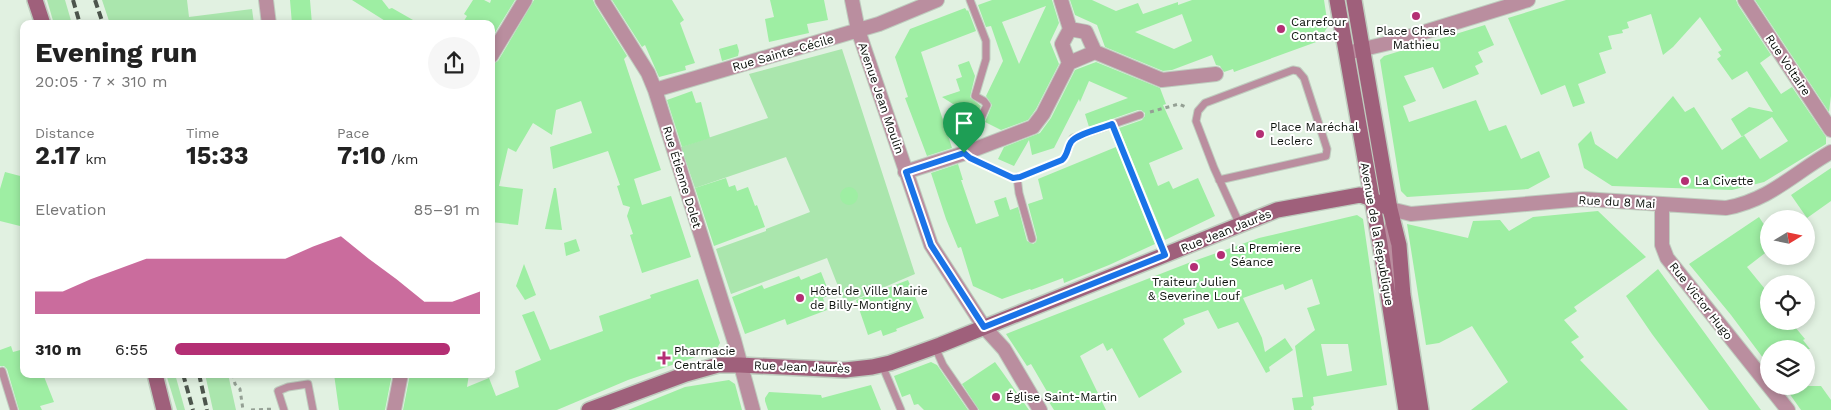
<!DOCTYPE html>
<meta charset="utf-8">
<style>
:root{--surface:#fff;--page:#f6f6f6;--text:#222;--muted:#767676;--accent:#b42f74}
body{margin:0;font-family:"Work Sans",sans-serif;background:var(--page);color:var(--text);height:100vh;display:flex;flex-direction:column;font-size:19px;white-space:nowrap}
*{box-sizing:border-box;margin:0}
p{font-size:16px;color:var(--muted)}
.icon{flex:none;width:28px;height:28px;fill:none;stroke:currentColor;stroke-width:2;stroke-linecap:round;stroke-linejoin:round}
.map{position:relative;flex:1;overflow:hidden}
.panel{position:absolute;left:20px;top:20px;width:475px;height:358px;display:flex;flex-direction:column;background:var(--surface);border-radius:10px;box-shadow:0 2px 8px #0003}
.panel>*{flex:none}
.needle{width:32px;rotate:80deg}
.buttons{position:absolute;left:1760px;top:210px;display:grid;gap:10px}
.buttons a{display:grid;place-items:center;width:55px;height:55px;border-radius:50%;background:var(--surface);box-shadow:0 2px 8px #0003;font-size:25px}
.pin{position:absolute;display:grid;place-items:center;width:42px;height:42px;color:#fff;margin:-51px -21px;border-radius:50% 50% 50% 0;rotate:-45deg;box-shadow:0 0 5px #0007}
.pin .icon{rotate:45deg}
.round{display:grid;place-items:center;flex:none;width:52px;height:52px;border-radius:26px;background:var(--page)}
.overview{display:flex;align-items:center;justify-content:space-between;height:85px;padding:0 15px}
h1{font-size:28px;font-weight:700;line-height:38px}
.metrics{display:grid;grid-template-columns:repeat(3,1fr);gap:8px;height:85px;padding:5px 15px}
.metrics div{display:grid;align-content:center}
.metrics b{font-size:25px;font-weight:700}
.metrics small{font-size:14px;font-weight:400}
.metrics p{font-size:14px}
.chart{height:140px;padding:10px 15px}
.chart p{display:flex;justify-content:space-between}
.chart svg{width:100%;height:90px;margin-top:5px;fill:var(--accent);opacity:.7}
ul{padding:0 15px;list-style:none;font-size:16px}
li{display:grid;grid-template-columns:80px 60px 1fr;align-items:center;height:38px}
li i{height:12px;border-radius:6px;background:var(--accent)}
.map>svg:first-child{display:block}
</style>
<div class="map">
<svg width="1831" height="410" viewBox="0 0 1831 410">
<rect width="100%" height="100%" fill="#e1f1e1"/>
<path fill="#aae6ad" d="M47,0H65L72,24H54Z
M102,0H187L189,17L252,9L254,24H110Z
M842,49L915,274L845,304L827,258L731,294L716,249L766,231V229L810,212L786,157L695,188L681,147L768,118L749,74Z
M166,374H175L185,410H177Z
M205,374H228L236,410H213Z"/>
<path fill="#9eeea3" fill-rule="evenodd" d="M290,0H310L312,24H292Z
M352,0H382L389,9L392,8L420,24H390Z
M473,0H484L490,3L491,0H515L491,39V24H462L467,16L464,14Z
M534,0H593L595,5L627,56L624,59L661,170L634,179L642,205L671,196L691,257L642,273L630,235L633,234L627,216L630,207L623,205L617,186L620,185L608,151L553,169L550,147L592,133L581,101L556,110L552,135L533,123L516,152L508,148L499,186L523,189L518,225L491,222V65L498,61Z
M612,0H672L684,20L680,23L695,63L685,66L686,70L659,77L645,45L642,47Z
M770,0H824L828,20L807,24L809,33L769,42L765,19L774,17Z
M992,0H1052L1059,23L1050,42L1059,64L1036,109L1028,120L1001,130L985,122L992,105L986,96L1003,61L991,26L986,27L978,5ZM1046,6L1019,64L1002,22Z
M1070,0H1092L1116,11L1138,3L1143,14L1178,2V5L1192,0H1324L1328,26L1319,41L1234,72L1233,69L1224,72L1220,66L1216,65L1212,55L1172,70L1163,71L1105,47L1097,25L1075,15ZM1182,14L1192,41L1174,49L1135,32Z
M1566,0H1736L1738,5L1771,55L1760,63L1781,94L1792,87L1826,137V144L1764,182L1732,190L1612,186L1584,168L1578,144L1591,131L1595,144L1617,159L1673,96L1685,112L1694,107L1722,150L1744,135L1742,137L1731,119L1749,107L1773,112L1747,71L1732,80L1717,59L1721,56L1718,52L1722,50L1700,17L1673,47L1663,55L1651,14L1627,22L1629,28L1622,30L1623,33L1608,36L1612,49L1599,53L1606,73L1578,84L1585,103L1573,107L1565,85L1541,95L1508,18ZM1772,117L1788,141L1760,159L1744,135Z
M1755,0H1831V96L1829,112Z
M965,8L967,11L968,10L976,31L921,52L952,148L927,156L905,98L908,97L895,57L910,29Z
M1485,25L1494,45L1478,52L1483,62L1475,66L1479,74L1443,89L1433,67L1404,76L1416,101L1403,106L1409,122L1476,100L1489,131L1506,125L1521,159L1539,151L1550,177L1528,189L1407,197L1401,191L1380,60L1384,56Z
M737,44L739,51L738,56L722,61L719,49Z
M969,61L975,76L970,97L981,106L975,118L942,97L960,91L956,79L962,77L958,65Z
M1096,62L1160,88L1166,104L1163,105L1183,149L1149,163L1158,186L1169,181L1173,189L1198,178L1215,216L1165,240L1119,128L1142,120L1145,116V113L1141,110H1138L1089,127L1085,114L1128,98L1089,81L1080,102L1079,99L1054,148L1032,155L1029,140L1014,166L998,159L1004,147L1040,133L1051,118L1075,70Z
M692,91L696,103L701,102L710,138L682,147L667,100Z
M1116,147L1155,244L1109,265L1064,283L1063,278L1031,290L1030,289L1002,299L973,286L961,247L958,248L946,219L931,173L958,164L963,180H961L976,224L999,216L994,201L1006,197L1010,210L1018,207L1027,241L1033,244L1036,242L1037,238L1028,204L1043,199L1038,179Z
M1831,168V201L1807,218L1791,195Z
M5,172L24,177V227L0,221V189Z
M726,178L729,187L735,185L737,191L748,187L755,206L757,205L765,227L714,246L695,188Z
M840 196a9 9 0 1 1 18 0a9 9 0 1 1-18 0Z
M554,188H556L562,230L545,229Z
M1598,211L1646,257L1574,307L1577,311L1564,320L1579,337L1571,342L1584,357L1580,360L1628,410H1471L1508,382L1472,326L1439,343L1426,345L1407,224L1468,238L1473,221L1500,220L1509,231L1533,217Z
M1357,215L1363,219L1387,385L1313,397L1314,405L1311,407L1312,410H1294L1292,398L1303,397L1295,346L1315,330L1307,308L1320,304L1312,279L1285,290L1283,284L1243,298L1262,338L1265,352L1285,338L1293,350L1269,367L1270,371L1266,373L1238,322L1218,329L1208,310L1183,319L1185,324L1163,339L1182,372L1139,398L1112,348L1107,351L1103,343L1080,356L1106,410H1054L1049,402L1052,400L1031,364L1027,366L1006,334L1191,262L1259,238ZM1321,344H1348L1352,371L1327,376Z
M1759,217L1769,232V250L1747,267L1769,294V321H1790L1805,339L1803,340L1810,349H1769V366L1731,315L1689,264Z
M576,239L580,251L566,256L564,243Z
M524,264L536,295L525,300L516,286Z
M1658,269L1747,391L1761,410H1709L1652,334L1626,296Z
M821,272L830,295L823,298L827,310L787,325L785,319L745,334L732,297L762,285L764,289L799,276L801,280Z
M698,279L720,343L716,350L628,380L557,410H403L410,374H469L467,387L489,378L496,396L519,387L515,371L541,360L522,315L534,311L550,350L603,331L599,316L651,298L650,295Z
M908,280L924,318L896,329L897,331L883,336L881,330L868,335L856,300Z
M11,346L13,352L24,349V374H43L54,402L40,406L42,410H19L7,369L4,366H0V350Z
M931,362L937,365L968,410H924L918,404L914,405L910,394L902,397L894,376Z
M995,362L1003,373L1029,410H979L962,384Z
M334,374H392L385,410H339Z
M729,380L735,384L742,410H628L685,387Z
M871,385L881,410H768L765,401V398L769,392L821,395L822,398Z
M1784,386H1821L1831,400V410H1801Z"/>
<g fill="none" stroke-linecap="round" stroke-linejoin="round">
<defs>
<path id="lane" d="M970,0L986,41V59L975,96L984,101L987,105L965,153L970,158L1013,178L1020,177L1062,160C1069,155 1068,145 1073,138L1140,115
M1112,124L1165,255
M1017,177L1019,193L1032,239
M1219,180L1326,156L1327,149L1304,78L1298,71L1293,70L1205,103L1198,111L1196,121L1214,168L1240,225
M1389,222L1387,237L1396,298
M935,347L943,365L974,410
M882,365L901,410
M2,371L14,410
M284,410L278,391L288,387L308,384L313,410"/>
<path id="street" d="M266,0L269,24
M602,0L648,73L655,90L734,340L753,410
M852,0L858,30L931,245L984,327L1004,349L1040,410
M1061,0L1070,29
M1745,0L1831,130
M1095,52L1162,80L1216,74
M1351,52L1389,43L1528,0
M491,56L525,0
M1069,63L1095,52L1086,32L1070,29
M655,90L879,24L937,0
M905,172L965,153L1033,127L1043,114L1069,63L1062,44L1070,29
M1662,204V245L1667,258L1788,410
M1390,209L1411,214L1583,199L1726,208C1770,200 1794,173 1831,152
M394,410L401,374"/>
<path id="secondary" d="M35,0L43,24
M1337,0L1380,244L1406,410
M1354,0L1390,209L1399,245L1403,295L1421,410
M155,374L164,410
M589,410L686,374L718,365H740L845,370L872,367L890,363L940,345L1277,210L1360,195L1372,199L1390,209"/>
</defs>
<use href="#lane" stroke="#bfcdbf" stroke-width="9"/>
<use href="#street" stroke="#bfcdbf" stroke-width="16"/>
<use href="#secondary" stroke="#bfcdbf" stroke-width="18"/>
<path stroke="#94a094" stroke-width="3" stroke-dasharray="4 4" stroke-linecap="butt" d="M1150,112L1179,104L1186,107
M233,374L235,384L240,389L243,410
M251,410L274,409"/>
<use href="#lane" stroke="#ba8e9f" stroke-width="7"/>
<use href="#street" stroke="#ba8e9f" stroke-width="14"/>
<use href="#secondary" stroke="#9f607b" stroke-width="15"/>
<path stroke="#4c554c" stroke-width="4" stroke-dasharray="8 4" stroke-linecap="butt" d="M73,0L80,24
M95,0L103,24
M183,374L193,410
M199,374L207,410"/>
</g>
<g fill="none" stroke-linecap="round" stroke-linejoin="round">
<defs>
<path id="route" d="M1112,124L1165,255L984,327L931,245L906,172L964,153L970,158L1013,178L1020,177L1062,160C1068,155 1067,148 1071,142C1076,134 1103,128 1112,124Z"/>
</defs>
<use href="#route" stroke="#fff" stroke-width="10"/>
<use href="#route" stroke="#1a73e8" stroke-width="6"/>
</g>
<g fill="#b42f74" stroke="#fff" stroke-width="2">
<circle cx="1416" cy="16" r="5"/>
<circle cx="1281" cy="29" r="5"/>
<circle cx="1260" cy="134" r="5"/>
<circle cx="1685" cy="181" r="5"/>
<circle cx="1221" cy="255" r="5"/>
<circle cx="1194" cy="267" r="5"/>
<circle cx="800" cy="298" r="5"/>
<path d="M661.5 350.5h5v5h5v5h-5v5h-5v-5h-5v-5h5z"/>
<circle cx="996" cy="397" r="5"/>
</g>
<g text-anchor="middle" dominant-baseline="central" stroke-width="4" stroke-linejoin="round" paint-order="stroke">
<g font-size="12" fill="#0b100b" stroke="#fff" text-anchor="start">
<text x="1291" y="22">Carrefour<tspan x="1291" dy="14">Contact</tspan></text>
<text x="1416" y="31" text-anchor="middle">Place Charles<tspan x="1416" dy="14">Mathieu</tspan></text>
<text x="1270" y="127">Place Maréchal<tspan x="1270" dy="14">Leclerc</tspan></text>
<text x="1695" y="181">La Civette</text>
<text x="1231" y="248">La Premiere<tspan x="1231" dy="14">Séance</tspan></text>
<text x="1194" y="282" text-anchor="middle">Traiteur Julien<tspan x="1194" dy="14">&amp; Severine Louf</tspan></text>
<text x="810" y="291">Hôtel de Ville Mairie<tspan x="810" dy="14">de Billy-Montigny</tspan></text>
<text x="674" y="351">Pharmacie<tspan x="674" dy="14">Centrale</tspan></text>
<text x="1006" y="397">Église Saint-Martin</text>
</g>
<g font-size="12" fill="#0b100b" stroke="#fff">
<text transform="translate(783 53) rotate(-16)">Rue Sainte-Cécile</text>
<text transform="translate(1788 65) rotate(56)">Rue Voltaire</text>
<text transform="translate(881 98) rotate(71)">Avenue Jean Moulin</text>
<text transform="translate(682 177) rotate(73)">Rue Étienne Dolet</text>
<text transform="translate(1617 202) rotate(3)">Rue du 8 Mai</text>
<text transform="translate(1226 231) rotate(-22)">Rue Jean Jaurès</text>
<text transform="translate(1377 234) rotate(80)">Avenue de la République</text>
<text transform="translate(1701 301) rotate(52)">Rue Victor Hugo</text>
<text transform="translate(802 367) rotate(2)">Rue Jean Jaurès</text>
</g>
</g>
</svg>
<div class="buttons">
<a><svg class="needle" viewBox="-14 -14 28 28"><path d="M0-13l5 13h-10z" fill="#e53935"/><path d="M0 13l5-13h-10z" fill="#767676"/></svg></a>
<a><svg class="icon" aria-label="locate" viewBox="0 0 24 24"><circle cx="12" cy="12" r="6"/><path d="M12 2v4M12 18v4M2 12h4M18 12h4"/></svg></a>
<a><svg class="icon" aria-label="layers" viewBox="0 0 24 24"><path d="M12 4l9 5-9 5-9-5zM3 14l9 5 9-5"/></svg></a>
</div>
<div class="pin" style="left:964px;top:153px;background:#1e9e55"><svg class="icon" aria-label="arrive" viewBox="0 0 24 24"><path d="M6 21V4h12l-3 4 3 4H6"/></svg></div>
<section class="panel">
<div class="overview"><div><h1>Evening run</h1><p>20:05 · 7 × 310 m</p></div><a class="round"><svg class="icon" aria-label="share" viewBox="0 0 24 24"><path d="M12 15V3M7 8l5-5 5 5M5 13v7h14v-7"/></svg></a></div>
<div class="metrics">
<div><p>Distance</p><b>2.17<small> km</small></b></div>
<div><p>Time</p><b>15:33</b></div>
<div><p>Pace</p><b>7:10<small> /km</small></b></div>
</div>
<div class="chart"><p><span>Elevation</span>85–91 m</p>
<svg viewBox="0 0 160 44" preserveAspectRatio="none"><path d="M0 44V33L10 33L20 27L30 22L40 17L50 17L60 17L70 17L80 17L90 17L100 11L110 6L120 17L130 27L140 38L150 38L160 33V44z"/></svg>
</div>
<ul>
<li><b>310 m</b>6:55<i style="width:90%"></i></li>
</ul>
</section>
</div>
